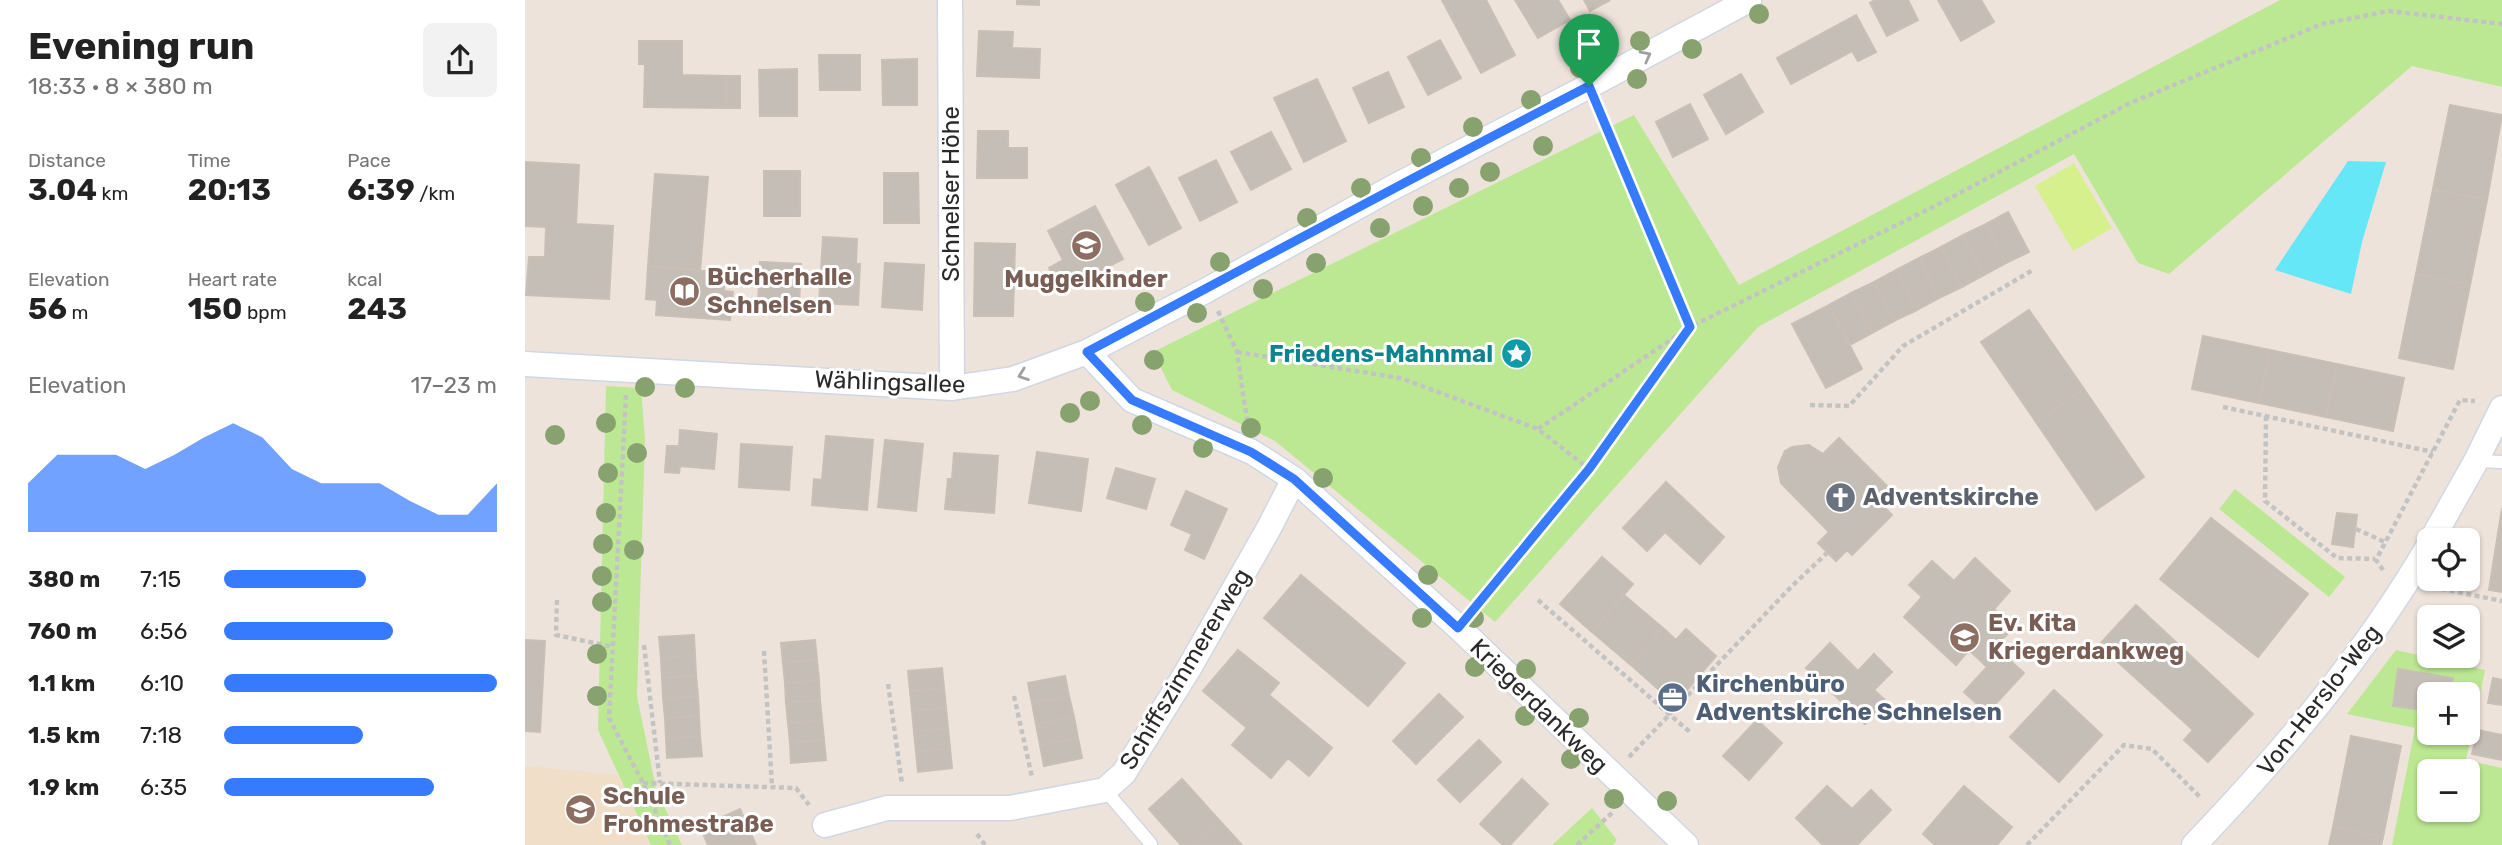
<!DOCTYPE html>
<meta charset="utf-8">
<style>
:root{--surface:#fff;--page:#f2f2f2;--text:#222;--muted:#767676;--accent:#367bff}
body{margin:0;font-family:Rubik,sans-serif;background:var(--page);color:var(--text);height:100vh;display:flex;flex-direction:column;font-size:26px;white-space:nowrap}
*{box-sizing:border-box;margin:0}
p{font-size:23px;color:var(--muted)}
.icon{flex:none;width:38px;height:38px;fill:none;stroke:currentColor;stroke-width:2;stroke-linecap:round;stroke-linejoin:round}
.map{position:relative;flex:1;overflow:hidden}
.panel{display:flex;flex-direction:column;background:var(--surface);width:525px}
.panel>*{flex:none}
.controls{position:absolute;left:1892px;top:528px;display:grid;gap:14px}
.controls a{display:grid;place-items:center;width:63px;height:63px;border-radius:10px;background:var(--surface);box-shadow:0 2px 5px #0004;font-size:35px}
.pin{position:absolute;display:grid;place-items:center;width:60px;height:60px;color:#fff;margin:-72px -30px;border-radius:50% 50% 50% 0;rotate:-45deg;box-shadow:0 0 7px #0007}
.pin .icon{rotate:45deg}
.round{display:grid;place-items:center;flex:none;width:74px;height:74px;border-radius:10px;background:var(--page)}
.headline{display:flex;align-items:center;justify-content:space-between;height:119px;padding:0 28px}
h1{font-size:38px;font-weight:700;line-height:52px}
.metrics{display:grid;grid-template-columns:repeat(3,1fr);gap:10px;height:119px;padding:7px 28px}
.metrics div{display:grid;align-content:center}
.metrics b{font-size:30px;font-weight:700}
.metrics small{font-size:19px;font-weight:400}
.metrics p{font-size:19px}
.chart{height:196px;padding:14px 28px}
.chart p{display:flex;justify-content:space-between}
.chart svg{width:100%;height:126px;margin-top:7px;fill:var(--accent);opacity:.7}
ul{padding:0 28px;list-style:none;font-size:23px}
li{display:grid;grid-template-columns:112px 84px 1fr;align-items:center;height:52px}
li i{height:18px;border-radius:9px;background:var(--accent)}
main{display:flex;flex:1;min-height:0}
.map>svg:first-child{display:block}
</style>
<main>
<section class="panel">
<div class="headline"><div><h1>Evening run</h1><p>18:33 · 8 × 380 m</p></div><a class="round"><svg class="icon" aria-label="share" viewBox="0 0 24 24"><path d="M12 15V3M7 8l5-5 5 5M5 13v7h14v-7"/></svg></a></div>
<div class="metrics">
<div><p>Distance</p><b>3.04<small> km</small></b></div>
<div><p>Time</p><b>20:13</b></div>
<div><p>Pace</p><b>6:39<small> /km</small></b></div>
</div>
<div class="metrics">
<div><p>Elevation</p><b>56<small> m</small></b></div>
<div><p>Heart rate</p><b>150<small> bpm</small></b></div>
<div><p>kcal</p><b>243</b></div>
</div>
<div class="chart"><p><span>Elevation</span>17–23 m</p>
<svg viewBox="0 0 160 44" preserveAspectRatio="none"><path d="M0 44V27L10 17L20 17L30 17L40 22L50 17L60 11L70 6L80 11L90 22L100 27L110 27L120 27L130 33L140 38L150 38L160 27V44z"/></svg>
</div>
<ul>
<li><b>380 m</b>7:15<i style="width:52%"></i></li>
<li><b>760 m</b>6:56<i style="width:62%"></i></li>
<li><b>1.1 km</b>6:10<i style="width:100%"></i></li>
<li><b>1.5 km</b>7:18<i style="width:51%"></i></li>
<li><b>1.9 km</b>6:35<i style="width:77%"></i></li>
</ul>
</section>
<div class="map">
<svg width="1977" height="845" viewBox="0 0 1977 845">
<rect width="100%" height="100%" fill="#ede3db"/>
<path fill="#f0dec9" d="M0,766L93,775L126,845H0Z"/>
<path fill="#bde893" fill-rule="evenodd" d="M1755,0H1977V87L1887,66L1644,274L1613,263L1549,154L1233,327L970,622L750,441L647,390L628,352L1109,115L1214,285Z
M81,386L116,388L120,439L112,696L131,789L157,845H126L73,730Z
M1710,489L1820,577L1804,597L1694,509Z
M1871,650L1960,670L1941,760L1977,768V845H1867L1890,728L1822,714ZM1904,695H1942V733H1904ZM1904,772H1942V810H1904Z
M1067,808L1092,840L1088,845H1027Z"/>
<path fill="#d6f08e" d="M1549,163L1587,228L1548,251L1510,186Z"/>
<path fill="#66e7f7" d="M1823,161L1861,162L1837,242L1826,294L1750,270Z"/>
<path fill="#c5beb7" stroke="#c9bfb5" stroke-width="2" d="M492,0H514V5L492,4Z
M917,0H961L990,55L956,73Z
M990,0H1033L1045,20L1013,38Z
M1059,0H1085L1065,11Z
M1350,0H1383L1393,20L1362,36L1345,3Z
M1413,0H1456L1469,22L1436,41Z
M1331,15L1351,52L1333,61L1327,51L1266,84L1252,58Z
M454,31L488,32L487,48L515,49L514,78L452,76Z
M915,40L936,78L903,95L883,57Z
M114,41H157V75L201,76V108L119,107L120,64H114Z
M294,55H335V90H295Z
M392,59V105H358L357,60Z
M272,69V116H235L234,70Z
M863,72L879,107L844,123L828,88Z
M1216,74L1238,112L1201,134L1179,95Z
M201,76H215V108H201Z
M792,79L821,141L779,162L749,98Z
M1165,104L1183,139L1148,157L1131,122Z
M1925,105L1977,115L1962,200L1908,189Z
M453,131H483V148H502V178H452Z
M746,132L766,169L726,190L706,152Z
M691,160L712,202L675,221L654,178Z
M0,162L54,165L51,224L88,226L84,299L1,295L4,257H20L21,227L0,226Z
M624,167L656,228L624,245L591,185Z
M239,171H275V216H239Z
M359,173H393L394,223H359Z
M130,174L183,177L175,271L123,266Z
M1908,189L1962,200L1945,285L1891,274Z
M570,206L598,259L536,291L524,268L538,260L523,231Z
M1483,212L1504,252L1481,263L1461,224Z
M1461,224L1481,263L1459,275L1438,235Z
M1438,235L1459,275L1437,287L1416,247Z
M298,237L332,239L331,264H335L333,305L294,303Z
M450,243L490,244L488,316H449Z
M1416,247L1437,287L1414,298L1394,258Z
M1394,258L1414,298L1392,310L1371,270Z
M235,262L276,264L274,305L233,303Z
M360,263L399,265L397,310L357,307Z
M123,266L201,272L199,291L208,292L205,320L131,315L132,300L121,299Z
M1371,270L1392,310L1369,321L1349,282Z
M1891,274L1945,285L1928,369L1874,358Z
M1349,282L1369,321L1347,333L1326,293Z
M1326,293L1347,333L1325,345L1304,305Z
M1304,305L1337,369L1301,388L1267,324Z
M1504,310L1559,389L1511,422L1456,342Z
M1678,336L1745,350L1734,403L1667,389Z
M1745,350L1812,364L1801,417L1734,403Z
M1812,364L1879,378L1868,431L1801,417Z
M1559,389L1619,477L1571,510L1511,422Z
M155,430L192,434L189,469L155,466L154,473L140,472L142,446H154Z
M301,436L348,440L342,510L287,505L289,479L297,480Z
M1314,438L1367,491L1355,503L1367,515L1327,555L1322,550L1311,561L1293,543L1304,532L1256,483L1253,467L1260,451L1267,447L1284,445L1298,454Z
M360,440L398,444L391,511L353,507Z
M216,444L267,447L264,490L214,487Z
M512,452L563,459L556,511L504,503Z
M429,453L473,456L469,513L420,509L423,479H427Z
M591,468L630,479L621,509L582,498Z
M1141,482L1199,537L1175,564L1140,532L1122,551L1098,528Z
M661,491L702,509L679,559L660,550L667,534L646,525Z
M1977,508V592L1964,590Z
M1812,513L1832,515L1828,547L1807,544Z
M1686,518L1783,594L1733,657L1635,579Z
M1077,557L1108,584L1067,632L1035,604Z
M1450,558L1485,591L1469,609L1489,627L1470,647L1499,673L1462,713L1439,692L1462,667L1444,650L1431,665L1379,617L1397,597L1384,585L1407,561L1429,581Z
M776,575L880,663L843,706L739,618Z
M1099,595L1138,628L1106,665L1067,632Z
M1611,605L1728,714L1683,762L1659,740L1668,730L1574,645Z
M1138,628L1151,640L1161,629L1191,656L1150,704L1106,665Z
M169,635L170,655L136,658L134,637Z
M0,640L20,641L15,732L0,731Z
M290,640L292,660L258,663L256,643Z
M1305,643L1333,671L1349,654L1367,672L1349,690L1362,702L1340,724L1281,668Z
M713,650L754,683L744,695L807,748L784,776L763,758L746,778L707,745L722,728L678,691Z
M170,655L171,675L137,678L136,658Z
M292,660L294,680L260,683L258,663Z
M417,668L419,688L385,691L383,671Z
M1873,669L1928,678L1925,695H1904V711L1868,706Z
M171,675L173,696L138,698L137,678Z
M540,676L544,696L507,703L503,683Z
M1968,678L1977,680V705L1963,703Z
M294,680L295,700L261,703L260,683Z
M419,688L421,708L387,711L385,691Z
M1529,690L1577,735L1534,782L1485,737Z
M914,694L938,717L891,764L868,741Z
M173,696L174,716L140,718L138,698Z
M544,696L549,717L511,724L507,703Z
M295,700L297,720L263,723L261,703Z
M421,708L423,728L389,732L387,711Z
M174,716L175,736L141,738L140,718Z
M549,717L553,738L515,745L511,724Z
M297,720L299,740L265,743L263,723Z
M1232,720L1257,743L1224,780L1198,756Z
M423,728L425,748L391,752L389,732Z
M1953,730L1977,735V760L1947,754Z
M175,736L177,756L142,758L141,738Z
M1826,736L1876,746L1858,837L1808,827Z
M553,738L557,758L519,766L515,745Z
M299,740L301,760L266,763L265,743Z
M954,740L976,762L935,802L913,780Z
M425,748L427,768L393,772L391,752Z
M657,779L694,820L667,845H656L624,809Z
M997,779L1023,804L985,845H978L955,824Z
M1302,786L1327,809L1346,790L1366,810L1332,845H1298L1271,818Z
M1439,786L1487,827L1472,845H1410L1398,834Z
M215,809L231,845H183L175,827Z
M694,820L717,845H667Z
M1808,827L1858,837L1856,845H1804Z"/>
<g fill="none" stroke-linecap="round" stroke-linejoin="round">
<defs>
<path id="service" d="M1951,461L1977,462
M580,790L626,844"/>
<path id="minor" d="M425,0L427,388
M562,352L607,400L727,452L769,479L934,628L1161,845
M0,364L427,388L488,379L562,352L682,290L865,189L1064,86L1224,0
M1906,541L1951,461L1977,408
M300,825L362,808H485L580,790L599,773L663,670L744,528L769,479
M1669,845C1757,753 1840,655 1904,545"/>
</defs>
<use href="#service" stroke="#d0d7e4" stroke-width="15"/>
<use href="#minor" stroke="#d0d7e4" stroke-width="27"/>
<path stroke="#c3c3c3" stroke-width="4.5" stroke-dasharray="5 3.5" stroke-linecap="butt" d="M693,311L712,352L722,420
M712,352L875,378L1013,429L1064,469
M101,395L84,718L118,783L145,845
M1285,405L1324,406L1378,346L1508,270
M1698,407L1908,452
M1741,416L1740,501L1812,558L1850,559
M1013,429L1165,327L1406,208L1605,103L1797,24L1864,11L1977,24
M1831,529L1860,542
M1858,570L1851,560L1935,400L1950,401
M1908,587L1977,601
M32,600L31,635L88,647
M1013,600L1166,733
M950,609L1064,469L1165,327L1074,110
M119,645L135,783
M239,651L247,787
M363,684L377,784
M489,696L507,777
M1104,757L1267,586L1302,553
M118,783L271,788L284,805
M452,834L460,845
M1052,845L1088,812
M1502,845L1599,745L1627,749L1676,798"/>
<use href="#service" stroke="#fff" stroke-width="12"/>
<use href="#minor" stroke="#fff" stroke-width="24"/>
</g>
<g fill="#87a26e">
<circle cx="1234" cy="14" r="10"/>
<circle cx="1115" cy="41" r="10"/>
<circle cx="1167" cy="49" r="10"/>
<circle cx="1055" cy="68" r="10"/>
<circle cx="1112" cy="79" r="10"/>
<circle cx="1006" cy="100" r="10"/>
<circle cx="948" cy="127" r="10"/>
<circle cx="1018" cy="146" r="10"/>
<circle cx="896" cy="158" r="10"/>
<circle cx="965" cy="172" r="10"/>
<circle cx="836" cy="188" r="10"/>
<circle cx="934" cy="188" r="10"/>
<circle cx="898" cy="206" r="10"/>
<circle cx="782" cy="218" r="10"/>
<circle cx="855" cy="228" r="10"/>
<circle cx="695" cy="262" r="10"/>
<circle cx="791" cy="263" r="10"/>
<circle cx="738" cy="289" r="10"/>
<circle cx="620" cy="302" r="10"/>
<circle cx="672" cy="313" r="10"/>
<circle cx="629" cy="360" r="10"/>
<circle cx="120" cy="387" r="10"/>
<circle cx="160" cy="388" r="10"/>
<circle cx="565" cy="401" r="10"/>
<circle cx="545" cy="413" r="10"/>
<circle cx="81" cy="423" r="10"/>
<circle cx="617" cy="425" r="10"/>
<circle cx="726" cy="428" r="10"/>
<circle cx="30" cy="435" r="10"/>
<circle cx="678" cy="448" r="10"/>
<circle cx="112" cy="453" r="10"/>
<circle cx="83" cy="473" r="10"/>
<circle cx="798" cy="478" r="10"/>
<circle cx="81" cy="513" r="10"/>
<circle cx="78" cy="544" r="10"/>
<circle cx="109" cy="550" r="10"/>
<circle cx="903" cy="575" r="10"/>
<circle cx="77" cy="576" r="10"/>
<circle cx="77" cy="602" r="10"/>
<circle cx="897" cy="618" r="10"/>
<circle cx="949" cy="618" r="10"/>
<circle cx="72" cy="654" r="10"/>
<circle cx="950" cy="667" r="10"/>
<circle cx="1001" cy="669" r="10"/>
<circle cx="72" cy="696" r="10"/>
<circle cx="1000" cy="716" r="10"/>
<circle cx="1054" cy="718" r="10"/>
<circle cx="1046" cy="759" r="10"/>
<circle cx="1089" cy="799" r="10"/>
<circle cx="1142" cy="801" r="10"/>
</g>
<defs><path id="oneway-chevron" d="M-2-3.5L2.5 0L-2 3.5" fill="none" stroke-width="1.6" stroke-linecap="round" stroke-linejoin="round" transform="scale(1.75)"/></defs>
<g stroke="#9f9f9f">
<use href="#oneway-chevron" transform="translate(1121 56) rotate(-28)"/>
<use href="#oneway-chevron" transform="translate(498 375) rotate(160)"/>
</g>
<g fill="none" stroke-linecap="round" stroke-linejoin="round">
<defs>
<path id="route" d="M1064,86L1165,327L1064,469L933,628L769,479L726,452L607,400L562,352C729,263 896,173 1064,86Z"/>
</defs>
<use href="#route" stroke="#fff" stroke-width="14"/>
<use href="#route" stroke="#367bff" stroke-width="9"/>
</g>
<defs>
<symbol id="school-disc" viewBox="-11 -11 22 22"><circle r="9.5" fill="#8d6e63" stroke="#fff"/><path d="M0-5L7-2L0 1L-7-2ZM-4 1L0 2.5L4 1V4Q0 6-4 4Z" fill="#fff"/></symbol>
<symbol id="library-disc" viewBox="-11 -11 22 22"><circle r="9.5" fill="#8d6e63" stroke="#fff"/><path d="M-6-4Q-3-5.5-.7-3.5V5Q-3 3-6 4ZM6-4Q3-5.5 .7-3.5V5Q3 3 6 4Z" fill="#fff"/></symbol>
<symbol id="sight-disc" viewBox="-11 -11 22 22"><circle r="9.5" fill="#0f9aa8" stroke="#fff"/><path d="M0-6L1.8-2.2L6-1.7L2.9 1.2L3.7 5.4L0 3.3L-3.7 5.4L-2.9 1.2L-6-1.7L-1.8-2.2Z" fill="#fff"/></symbol>
<symbol id="church-disc" viewBox="-11 -11 22 22"><circle r="9.5" fill="#6b7280" stroke="#fff"/><path d="M-1.2-6h2.4v3.5h3.3v2.4h-3.3V6h-2.4V-.1h-3.3v-2.4h3.3Z" fill="#fff"/></symbol>
<symbol id="office-disc" viewBox="-11 -11 22 22"><circle r="9.5" fill="#5c6f8a" stroke="#fff"/><path d="M-6-3h4V-5.5h4V-3h4V5H-6ZM-1-4.5V-3h2v-1.5ZM-6 0V1H6V0Z" fill="#fff"/></symbol>
</defs>
<g fill-rule="evenodd">
<use href="#school-disc" x="544" y="228" width="35" height="35"/>
<use href="#library-disc" x="142" y="274" width="35" height="35"/>
<use href="#sight-disc" x="974" y="336" width="35" height="35"/>
<use href="#church-disc" x="1298" y="480" width="35" height="35"/>
<use href="#school-disc" x="1422" y="620" width="35" height="35"/>
<use href="#office-disc" x="1130" y="680" width="35" height="35"/>
<use href="#school-disc" x="38" y="792" width="35" height="35"/>
</g>
<g text-anchor="middle" dominant-baseline="central" stroke-width="6" stroke-linejoin="round" paint-order="stroke">
<g font-size="24" fill="#2a2a2a" stroke="#fff">
<text transform="translate(426 194) rotate(-90)">Schnelser Höhe</text>
<text transform="translate(365 382) rotate(2)">Wählingsallee</text>
<text transform="translate(660 669) rotate(-59)">Schiffszimmererweg</text>
<text transform="translate(1794 700) rotate(-52)">Von-Herslo-Weg</text>
<text transform="translate(1014 706) rotate(44)">Kriegerdankweg</text>
</g>
<g font-size="24" font-weight="bold" fill="#785e54" stroke="#fff" text-anchor="start">
<text x="182" y="277">Bücherhalle<tspan x="182" dy="28">Schnelsen</tspan></text>
<text x="561" y="279" text-anchor="middle">Muggelkinder</text>
<text x="1463" y="623">Ev. Kita<tspan x="1463" dy="28">Kriegerdankweg</tspan></text>
<text x="78" y="796">Schule<tspan x="78" dy="28">Frohmestraße</tspan></text>
</g>
<g font-size="24" font-weight="bold" fill="#0d838f" stroke="#fff" text-anchor="end">
<text x="968" y="354">Friedens-Mahnmal</text>
</g>
<g font-size="24" font-weight="bold" fill="#5b616d" stroke="#fff" text-anchor="start">
<text x="1338" y="497">Adventskirche</text>
</g>
<g font-size="24" font-weight="bold" fill="#4e5e75" stroke="#fff" text-anchor="start">
<text x="1171" y="684">Kirchenbüro<tspan x="1171" dy="28">Adventskirche Schnelsen</tspan></text>
</g>
</g>
</svg>
<div class="controls">
<a><svg class="icon" aria-label="locate" viewBox="0 0 24 24"><circle cx="12" cy="12" r="6"/><path d="M12 2v4M12 18v4M2 12h4M18 12h4"/></svg></a>
<a><svg class="icon" aria-label="layers" viewBox="0 0 24 24"><path d="M12 4l9 5-9 5-9-5zM3 14l9 5 9-5"/></svg></a>
<a>+</a>
<a>−</a>
</div>
<div class="pin" style="left:1064px;top:86px;background:#1e9e55"><svg class="icon" aria-label="arrive" viewBox="0 0 24 24"><path d="M6 21V4h12l-3 4 3 4H6"/></svg></div>
</div>
</main>
